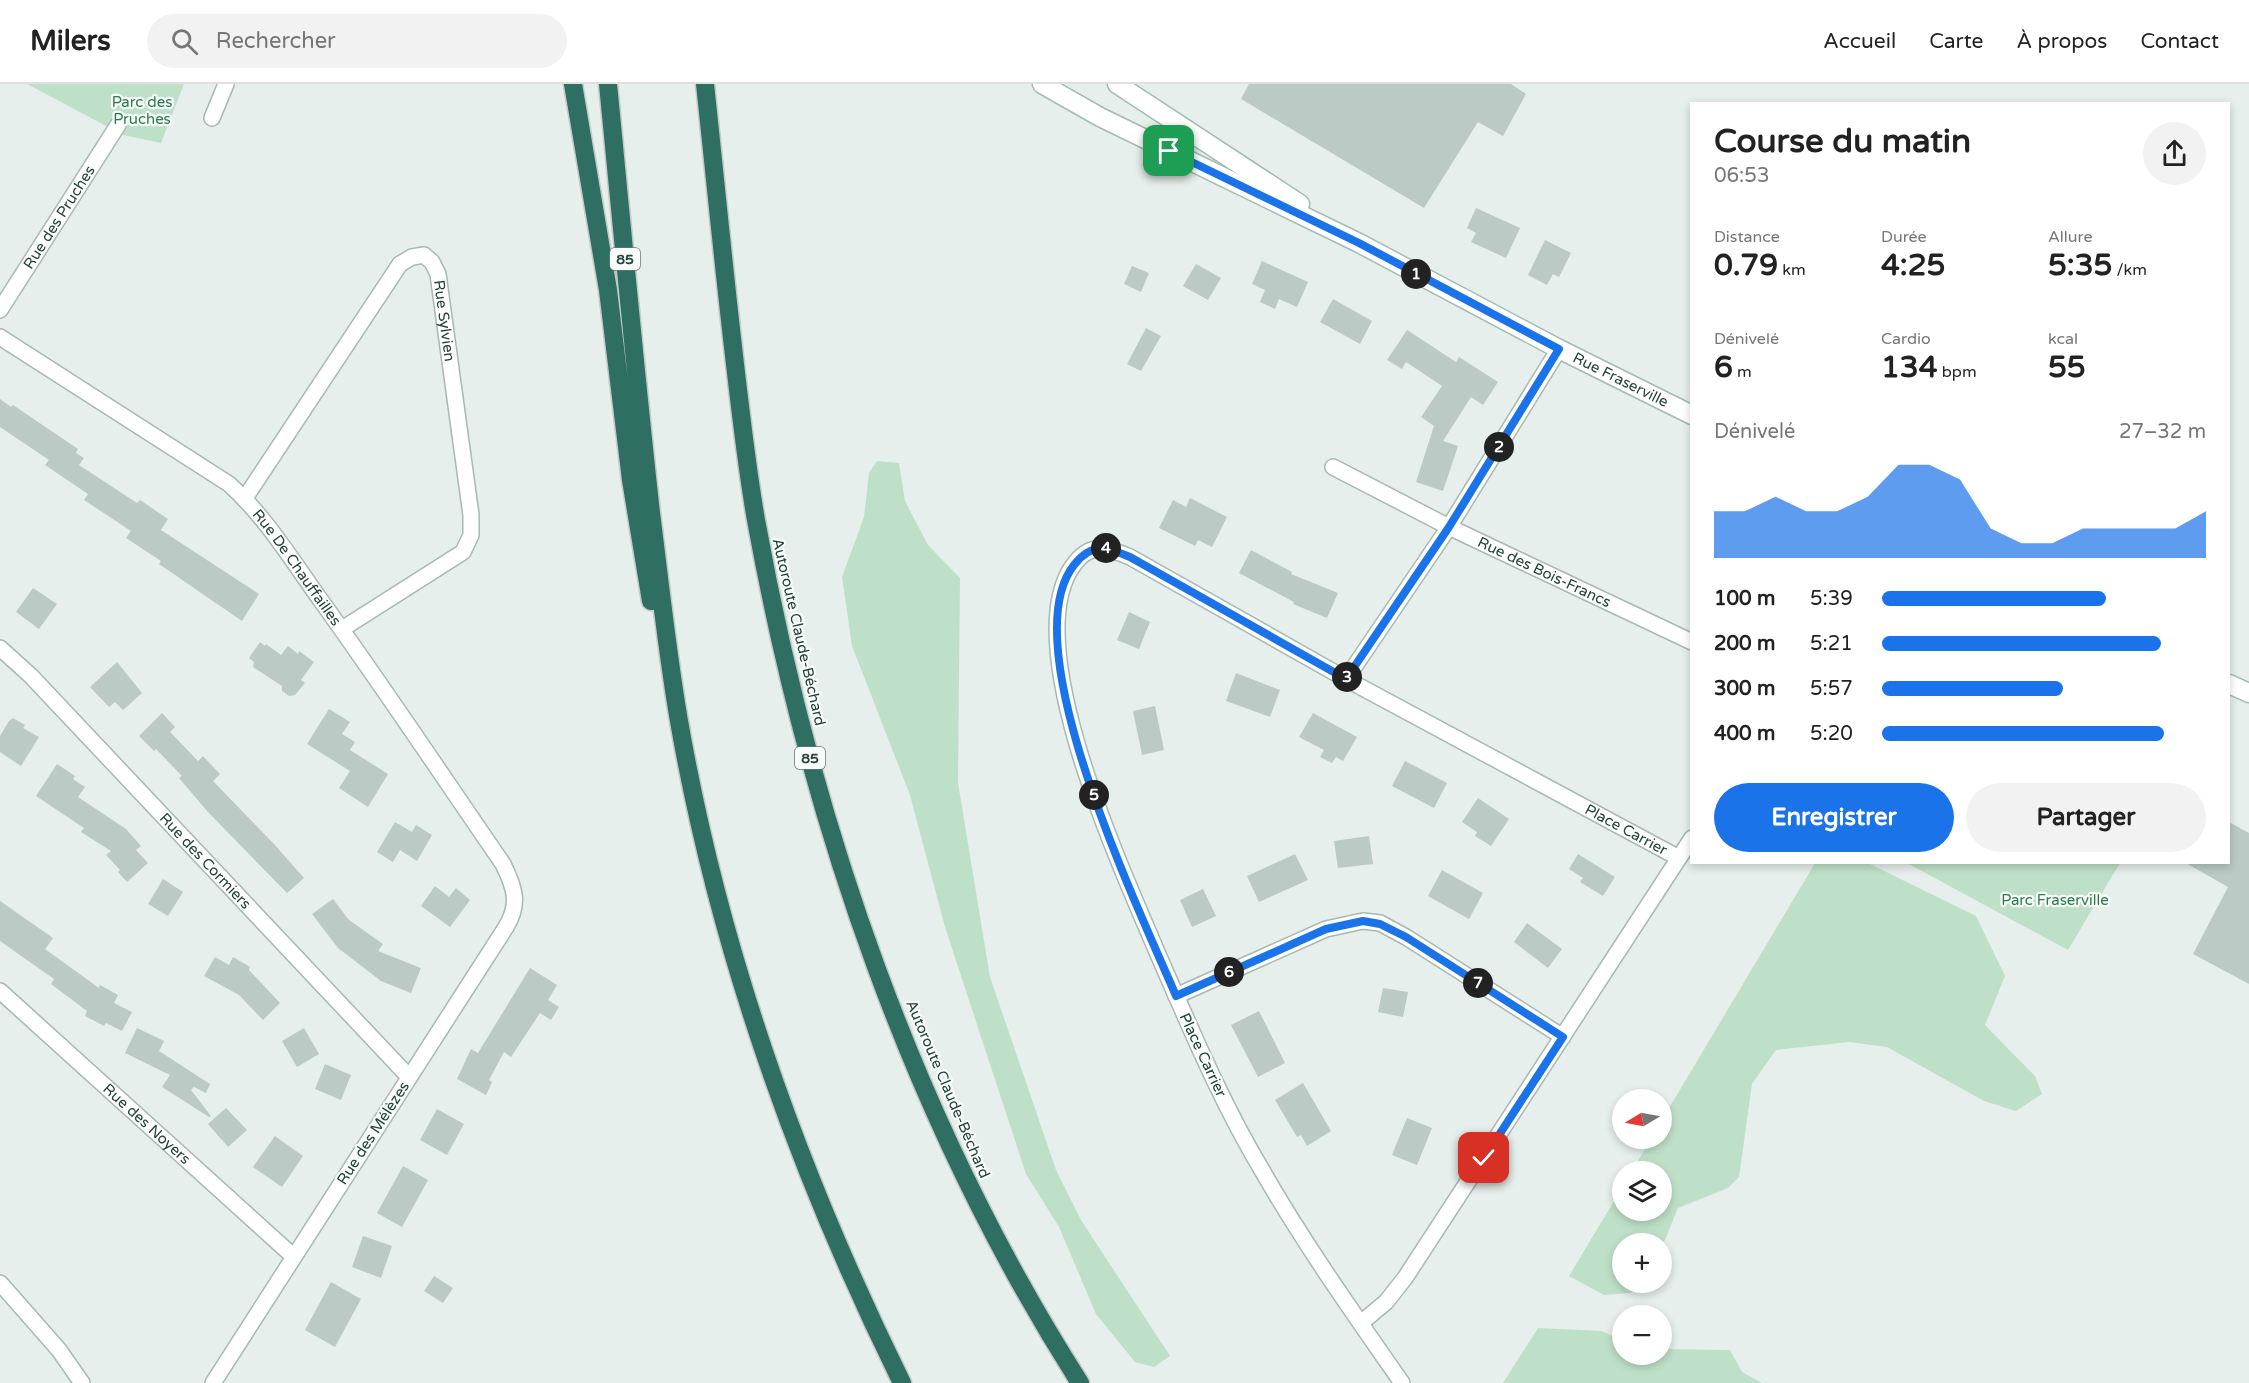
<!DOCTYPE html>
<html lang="fr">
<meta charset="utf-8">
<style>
:root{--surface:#fff;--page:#f2f2f2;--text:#222;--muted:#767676;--line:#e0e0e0;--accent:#1a73e8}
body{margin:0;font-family:"Varela Round",sans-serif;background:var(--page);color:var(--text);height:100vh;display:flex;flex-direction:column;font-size:22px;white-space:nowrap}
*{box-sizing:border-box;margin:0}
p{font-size:20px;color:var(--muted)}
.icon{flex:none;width:33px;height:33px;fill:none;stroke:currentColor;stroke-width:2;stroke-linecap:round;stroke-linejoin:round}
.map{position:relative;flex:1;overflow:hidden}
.drawer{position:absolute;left:1690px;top:18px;width:540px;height:762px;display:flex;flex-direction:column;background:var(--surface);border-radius:0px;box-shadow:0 3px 9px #0003}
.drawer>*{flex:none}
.needle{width:39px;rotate:260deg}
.fabs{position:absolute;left:1612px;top:1005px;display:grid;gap:12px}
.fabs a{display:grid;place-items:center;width:60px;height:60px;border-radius:50%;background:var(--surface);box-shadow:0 3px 9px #0003;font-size:30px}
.pin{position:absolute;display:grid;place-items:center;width:51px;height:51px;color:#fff;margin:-26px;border-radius:12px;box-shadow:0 3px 9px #0006}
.km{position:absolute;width:30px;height:30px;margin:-15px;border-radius:50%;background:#222;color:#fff;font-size:16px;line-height:30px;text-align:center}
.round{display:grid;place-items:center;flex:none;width:63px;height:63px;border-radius:32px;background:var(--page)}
.summary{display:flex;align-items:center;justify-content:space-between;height:102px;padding:0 24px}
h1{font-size:33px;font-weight:800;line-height:45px}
.metrics{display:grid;grid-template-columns:repeat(3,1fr);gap:9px;height:102px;padding:6px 24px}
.metrics div{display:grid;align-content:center}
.metrics b{font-size:30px;font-weight:800}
.metrics small{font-size:16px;font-weight:400}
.metrics p{font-size:16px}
.chart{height:168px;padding:12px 24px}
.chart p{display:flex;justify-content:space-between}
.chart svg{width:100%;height:108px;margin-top:6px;fill:var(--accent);opacity:.7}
.primary-button{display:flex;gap:12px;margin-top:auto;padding:12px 24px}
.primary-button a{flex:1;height:69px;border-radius:36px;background:var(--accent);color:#fff;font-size:24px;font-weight:800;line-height:69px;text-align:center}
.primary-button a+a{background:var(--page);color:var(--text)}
ul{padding:0 24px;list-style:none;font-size:20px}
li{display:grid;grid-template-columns:96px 72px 1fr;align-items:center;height:45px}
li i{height:15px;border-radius:8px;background:var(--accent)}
header{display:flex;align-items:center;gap:36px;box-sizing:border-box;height:84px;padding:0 30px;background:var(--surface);border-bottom:2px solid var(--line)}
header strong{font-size:28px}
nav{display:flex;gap:33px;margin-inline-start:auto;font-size:21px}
.search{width:420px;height:54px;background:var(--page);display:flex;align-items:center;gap:15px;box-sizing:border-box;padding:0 21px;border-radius:33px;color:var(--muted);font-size:22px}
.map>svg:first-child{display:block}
</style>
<header>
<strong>Milers</strong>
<div class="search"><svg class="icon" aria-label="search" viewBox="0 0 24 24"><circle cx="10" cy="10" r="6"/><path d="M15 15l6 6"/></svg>Rechercher</div>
<nav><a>Accueil</a><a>Carte</a><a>À propos</a><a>Contact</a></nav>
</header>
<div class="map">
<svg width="2249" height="1299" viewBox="0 0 2249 1299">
<rect width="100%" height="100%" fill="#e6efeb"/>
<path fill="#bfe0c8" d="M27,0H184L161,59L123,51Z
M877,377L899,379L905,417L928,461L960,494L958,699L990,893L1056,1086L1081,1136L1170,1272L1154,1283L1135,1278L1096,1230L1059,1143L1026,1090L945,843L910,711L852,562L842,493L864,433L869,389Z
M1815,779H1868L1976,832L2005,892L1985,941L2035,992L2042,1010L2016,1027L1984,1017L1887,963L1849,958L1776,966L1752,1000L1739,1093L1728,1104L1678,1124L1662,1163V1160H1623V1198L1647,1199L1646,1201L1630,1209L1604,1211L1569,1192L1623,1102V1126H1662V1088L1632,1087L1651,1055L1662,1054V1036Z
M1907,779H2120L2068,866Z
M1538,1244L1602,1247L1623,1257V1270H1662V1265L1730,1266L1742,1288L1762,1299H1503Z"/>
<path fill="#bbcac4" d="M1249,0H1511L1526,10L1503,52L1478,38L1424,124L1241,15Z
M1476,124L1520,144L1506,174L1471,158L1476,149L1467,144Z
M1545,156L1571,169L1559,193L1553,190L1547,201L1528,191Z
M1262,177L1308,198L1297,223L1279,215L1275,225L1260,218L1265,206L1252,200Z
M1196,180L1221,194L1208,216L1183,202Z
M1132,182L1149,189L1141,208L1124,200Z
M1333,215L1372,237L1360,260L1320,238Z
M1146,244L1161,252L1141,287L1127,280Z
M1407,246L1456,278L1459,273L1498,298L1483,321L1471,313L1443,357L1458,362L1443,407L1416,398L1434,342L1421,333L1442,302L1406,278L1402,285L1387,276Z
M0,315L11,323L13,321L78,365L76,369L84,374L79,381L137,419L140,416L168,435L161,446L259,510L242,537L159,480L161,477L126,454L131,447L84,416L88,410L45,381L49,376L0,343Z
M1190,414L1227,433L1212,463L1198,456L1195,462L1159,444L1173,416L1186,423Z
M1251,466L1292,488L1291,490L1338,509L1327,534L1293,520L1294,518L1239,489Z
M33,504L57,520L39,545L16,528Z
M1129,528L1150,538L1139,565L1117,556Z
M260,558L265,562L266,560L281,571L288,562L298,570L299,567L314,578L301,596L305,599L295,611L289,612L282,607V602L253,583L254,578L249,574Z
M117,578L142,609L123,626L115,618L109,623L90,603Z
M1236,589L1280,606L1270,633L1226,617Z
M1155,622L1164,666L1142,671L1133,627Z
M329,625L350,638L342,650L355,658L350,666L388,690L368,723L339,704L350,687L307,660Z
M162,629L175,643L170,648L198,677L203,672L220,690L213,697L274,760L304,794L287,809L208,728L179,694L182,692L156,665L154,667L139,652Z
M1313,629L1357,653L1343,677L1336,673L1332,679L1320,673L1324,666L1299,653Z
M13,634L25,641L23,644L39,653L21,682L0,668V652L9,637Z
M1405,677L1447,699L1434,724L1392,702Z
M57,680L75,692L73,695L85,703L78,713L126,745L141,762L136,766L148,779L127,798L118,788L120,786L106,771L111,767L81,748L84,744L36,712Z
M1478,714L1509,735L1491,762L1475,752L1477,748L1462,738Z
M395,738L412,748L416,741L432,751L417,777L400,766L393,778L377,768Z
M2229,738L2249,749V900L2193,870L2228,803L2184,778H2229Z
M1369,752L1373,780L1338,784L1334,757Z
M1295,770L1308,796L1259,818L1247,792Z
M1578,770L1615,793L1603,812L1580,798L1583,794L1569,785Z
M1442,786L1483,809L1469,835L1428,812Z
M163,795L183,808L168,832L148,820Z
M435,802L449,813L456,804L470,816L450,843L421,822Z
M1203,805L1216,832L1192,843L1180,816Z
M333,815L349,836L383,860L378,867L421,884L411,909L381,897L338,864L312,830Z
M0,817L53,854L45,865L99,904L100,901L118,911L114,919L132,928L122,947L106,939L104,942L85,932L87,927L51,900L54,895L0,857Z
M1527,839L1562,865L1548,884L1514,858Z
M215,873L229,881L233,873L250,883L249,886L280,919L263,936L239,911L204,892Z
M530,884L557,901L548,916L559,923L551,936L540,929L511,973L504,968L489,996L492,998L486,1011L457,995L471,965L478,969Z
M1383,904L1408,908L1403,933L1378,928Z
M1259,927L1285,979L1258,993L1231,941Z
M137,944L164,957L159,967L210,1000L206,1009L194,1003L191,1006L211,1032L209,1033L162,1003L170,991L125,969Z
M304,944L319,970L297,983L282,957Z
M325,980L351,991L341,1016L315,1005Z
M1303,999L1331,1047L1307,1062L1301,1051L1297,1053L1275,1016Z
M226,1024L247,1046L228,1063L208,1040Z
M437,1025L464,1040L447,1071L420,1056Z
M1407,1034L1432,1044L1417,1081L1392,1071Z
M275,1052L303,1072L282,1103L253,1083Z
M403,1082L428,1096L402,1143L377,1129Z
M363,1152L392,1162L381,1194L352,1183Z
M434,1192L453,1204L443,1219L424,1207Z
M331,1198L361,1215L335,1263L305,1246Z"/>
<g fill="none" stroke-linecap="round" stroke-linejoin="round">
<defs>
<g id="street">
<path d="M212,34L226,0"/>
<path id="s1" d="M0,226L118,41"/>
<path id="s2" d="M0,253L229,400C266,433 293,478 322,518C384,604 443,693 503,780C515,804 520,820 506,843L213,1299"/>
<path id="s3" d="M1333,383L1449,443L1692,558"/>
<path id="s4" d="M245,414L400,180L412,173L424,171L432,178L438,190L471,431V451L463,468L342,545"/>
<path id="s5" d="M0,564L31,592L409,993"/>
<path d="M1346,595L1449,443L1559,265"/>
<path id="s6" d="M0,907L294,1173"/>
<path d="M1176,912L1326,845L1363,837L1380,839L1406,853L1563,953"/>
<path d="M0,1199L59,1266L82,1299"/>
<path d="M1361,1239L1386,1218L1405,1194L1692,754"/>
<path id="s7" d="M1402,1299C1354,1230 1305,1161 1263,1088C1221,1018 1190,943 1157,868C1122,785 1023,572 1069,488C1086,459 1102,461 1130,473L1346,595L1679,774"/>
</g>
<g id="secondary">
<path id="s8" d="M1042,0L1100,33L1359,159L1559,265L1692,331"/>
<path d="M1117,0L1300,120"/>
<path d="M2229,600L2249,609"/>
</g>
<path id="highway" d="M573,0L608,206L631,396L651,517
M608,0C622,143 635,286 651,429C660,499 667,568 679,637C719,866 799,1090 902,1299
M705,0C715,93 724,187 735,280C741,332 747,385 756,436C811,739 914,1039 1080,1299"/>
</defs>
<use href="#street" stroke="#a8b8b2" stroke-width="18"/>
<use href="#secondary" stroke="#a4bbb3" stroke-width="21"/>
<use href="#highway" stroke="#c2cac8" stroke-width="21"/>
<use href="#street" stroke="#fff" stroke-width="15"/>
<use href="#secondary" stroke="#fff" stroke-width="18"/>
<use href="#highway" stroke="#2f6f62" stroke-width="18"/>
</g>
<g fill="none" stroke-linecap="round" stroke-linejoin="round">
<defs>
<path id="route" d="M1169,67L1359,159L1559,265L1449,443L1346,595L1130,473C1106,463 1092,458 1074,481C1011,561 1140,827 1176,912L1326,845L1363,837L1380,840L1406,853L1563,953L1484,1074"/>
</defs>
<use href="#route" stroke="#fff" stroke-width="12"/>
<use href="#route" stroke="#1a73e8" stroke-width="8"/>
</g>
<g text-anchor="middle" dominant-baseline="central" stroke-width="4.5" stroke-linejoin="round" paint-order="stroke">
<g fill="#f7fbf9" stroke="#637a73" stroke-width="1.5">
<rect x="610" y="164" width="30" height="22" rx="4.5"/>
<rect x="795" y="663" width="30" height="22" rx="4.5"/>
</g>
<g font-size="14" font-weight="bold" fill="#24423a">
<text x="625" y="175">85</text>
<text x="810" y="674">85</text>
</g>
<g font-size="15" fill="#2d7a4b" stroke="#f7fbf9">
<text x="142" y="18">Parc des<tspan x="142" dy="17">Pruches</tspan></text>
<text x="2055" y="816">Parc Fraserville</text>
</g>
<g font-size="15" fill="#24423a" stroke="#f7fbf9">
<text stroke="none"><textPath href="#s1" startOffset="110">Rue des Pruches</textPath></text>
<text stroke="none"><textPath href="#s4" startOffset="378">Rue Sylvien</textPath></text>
<text stroke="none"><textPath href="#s8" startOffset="650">Rue Fraserville</textPath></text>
<text stroke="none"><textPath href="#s2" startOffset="380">Rue De Chauffailles</textPath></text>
<text stroke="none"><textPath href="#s3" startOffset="236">Rue des Bois-Francs</textPath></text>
<text transform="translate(799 548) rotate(77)">Autoroute Claude-Béchard</text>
<text stroke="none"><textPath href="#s7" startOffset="1534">Place Carrier</textPath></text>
<text stroke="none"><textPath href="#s5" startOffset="296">Rue des Cormiers</textPath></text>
<text transform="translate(1203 971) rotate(65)">Place Carrier</text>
<text transform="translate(948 1005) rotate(67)">Autoroute Claude-Béchard</text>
<text stroke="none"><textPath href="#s6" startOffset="198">Rue des Noyers</textPath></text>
<text transform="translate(373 1049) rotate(-57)">Rue des Mélèzes</text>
</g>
</g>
</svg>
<div class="fabs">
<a><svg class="needle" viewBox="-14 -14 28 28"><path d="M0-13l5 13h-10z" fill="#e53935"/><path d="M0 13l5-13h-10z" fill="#767676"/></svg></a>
<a><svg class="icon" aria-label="layers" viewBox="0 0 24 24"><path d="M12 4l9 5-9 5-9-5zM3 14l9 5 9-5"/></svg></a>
<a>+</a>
<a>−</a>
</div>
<div class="pin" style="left:1169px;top:67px;background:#1e9e55"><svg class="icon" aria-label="arrive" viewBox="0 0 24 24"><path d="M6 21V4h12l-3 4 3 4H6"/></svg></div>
<div class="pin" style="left:1484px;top:1074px;background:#d93025"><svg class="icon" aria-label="check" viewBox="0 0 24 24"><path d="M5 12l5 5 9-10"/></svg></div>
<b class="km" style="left:1416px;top:190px">1</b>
<b class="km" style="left:1499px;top:363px">2</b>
<b class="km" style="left:1347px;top:593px">3</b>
<b class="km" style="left:1106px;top:464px">4</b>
<b class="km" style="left:1094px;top:711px">5</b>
<b class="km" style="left:1229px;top:888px">6</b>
<b class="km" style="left:1478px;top:899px">7</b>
<section class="drawer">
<div class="summary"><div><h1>Course du matin</h1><p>06:53</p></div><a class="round"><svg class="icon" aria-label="share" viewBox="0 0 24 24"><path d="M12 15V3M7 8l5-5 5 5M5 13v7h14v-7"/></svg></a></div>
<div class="metrics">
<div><p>Distance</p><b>0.79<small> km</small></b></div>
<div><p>Durée</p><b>4:25</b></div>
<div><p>Allure</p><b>5:35<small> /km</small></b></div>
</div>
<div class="metrics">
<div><p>Dénivelé</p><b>6<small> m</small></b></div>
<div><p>Cardio</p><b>134<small> bpm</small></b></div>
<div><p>kcal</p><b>55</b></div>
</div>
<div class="chart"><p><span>Dénivelé</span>27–32 m</p>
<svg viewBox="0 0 160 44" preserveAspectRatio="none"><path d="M0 44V25L10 25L20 19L30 25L40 25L50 19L60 6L70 6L80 12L90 32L100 38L110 38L120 32L130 32L140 32L150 32L160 25V44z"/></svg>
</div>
<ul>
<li><b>100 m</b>5:39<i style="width:69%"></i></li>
<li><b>200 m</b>5:21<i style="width:86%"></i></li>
<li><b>300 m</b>5:57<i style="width:56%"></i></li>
<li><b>400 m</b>5:20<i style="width:87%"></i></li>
</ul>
<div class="primary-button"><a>Enregistrer</a><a>Partager</a></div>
</section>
</div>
